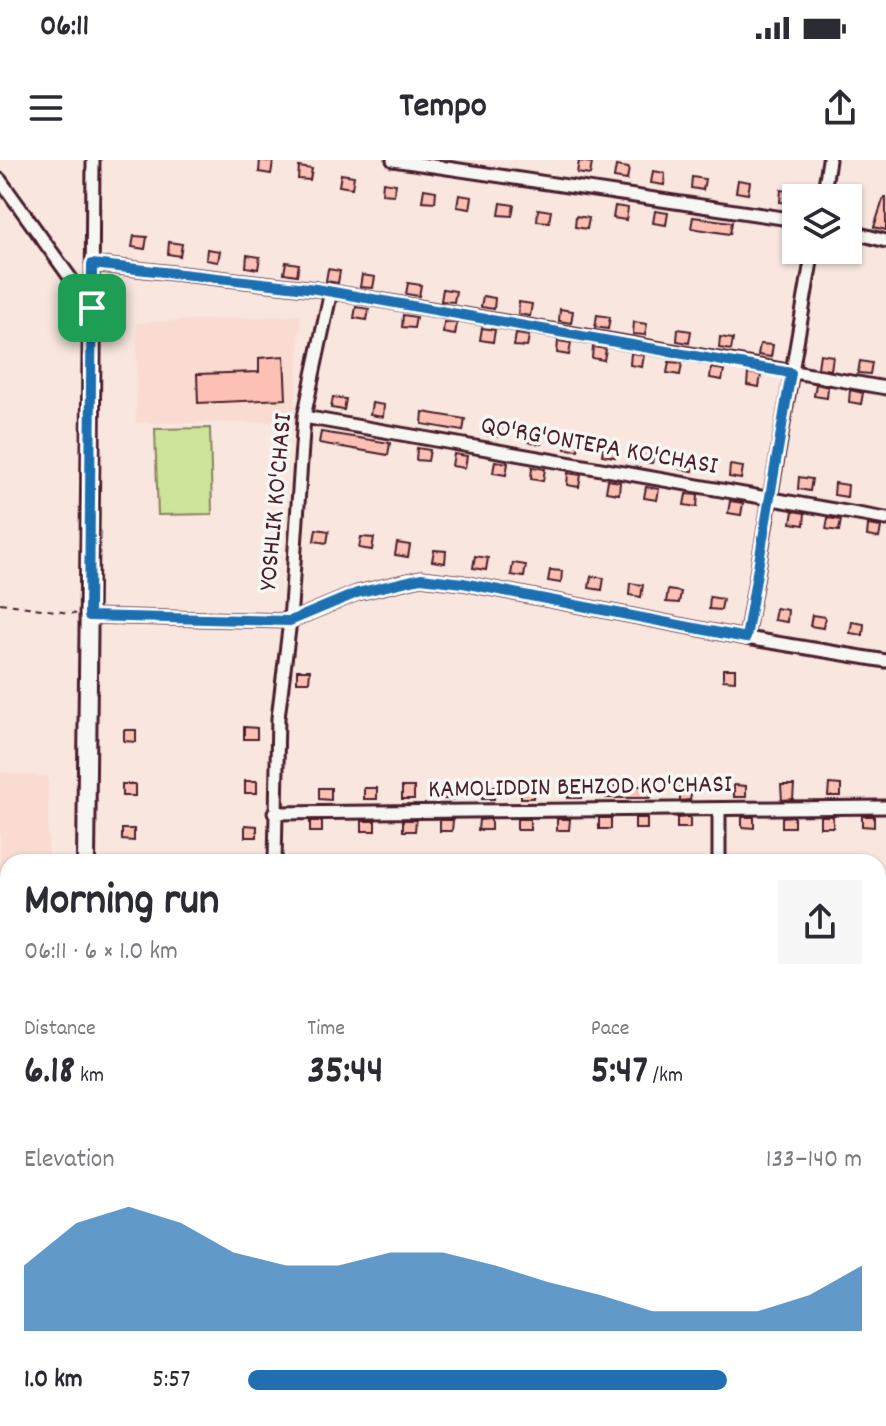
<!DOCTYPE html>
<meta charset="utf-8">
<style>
:root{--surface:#fff;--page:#f7f7f7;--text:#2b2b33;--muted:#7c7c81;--accent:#1f6fb2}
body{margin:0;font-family:Dekko,sans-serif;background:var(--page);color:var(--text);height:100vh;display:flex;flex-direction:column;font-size:30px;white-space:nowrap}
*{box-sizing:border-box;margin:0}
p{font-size:26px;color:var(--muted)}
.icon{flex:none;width:44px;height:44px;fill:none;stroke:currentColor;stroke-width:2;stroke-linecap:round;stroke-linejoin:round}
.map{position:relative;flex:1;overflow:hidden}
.sheet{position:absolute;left:0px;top:694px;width:886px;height:572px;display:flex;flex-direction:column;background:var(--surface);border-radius:24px 24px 0 0;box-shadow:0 2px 6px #0004}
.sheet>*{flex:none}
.fabs{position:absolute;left:782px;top:24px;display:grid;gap:16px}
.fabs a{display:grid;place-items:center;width:80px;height:80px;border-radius:0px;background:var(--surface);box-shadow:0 2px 6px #0004;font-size:40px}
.pin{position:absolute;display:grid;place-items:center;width:68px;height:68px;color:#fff;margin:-34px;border-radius:16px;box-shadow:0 4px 12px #0006}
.round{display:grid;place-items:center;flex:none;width:84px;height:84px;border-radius:0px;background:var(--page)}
.overview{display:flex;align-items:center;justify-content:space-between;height:136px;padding:0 24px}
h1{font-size:44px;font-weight:700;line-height:60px}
.stats{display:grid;grid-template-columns:repeat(3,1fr);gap:12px;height:136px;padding:8px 24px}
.stats div{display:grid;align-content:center}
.stats b{font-size:40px;font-weight:700}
.stats small{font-size:22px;font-weight:400}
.stats p{font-size:22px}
.chart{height:224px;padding:16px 24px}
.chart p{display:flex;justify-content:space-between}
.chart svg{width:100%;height:144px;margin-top:8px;fill:var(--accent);opacity:.7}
ul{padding:0 24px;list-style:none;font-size:26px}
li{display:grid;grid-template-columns:128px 96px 1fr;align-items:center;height:60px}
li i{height:20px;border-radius:10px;background:var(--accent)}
.status{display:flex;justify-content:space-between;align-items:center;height:56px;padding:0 40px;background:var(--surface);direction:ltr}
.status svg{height:22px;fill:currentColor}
header{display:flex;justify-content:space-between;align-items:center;height:104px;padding:0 24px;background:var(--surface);font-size:36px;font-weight:700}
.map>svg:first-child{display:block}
</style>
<div class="status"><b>06:11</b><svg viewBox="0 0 49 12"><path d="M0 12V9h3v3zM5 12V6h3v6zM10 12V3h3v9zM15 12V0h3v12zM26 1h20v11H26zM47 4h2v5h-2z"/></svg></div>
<header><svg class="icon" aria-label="menu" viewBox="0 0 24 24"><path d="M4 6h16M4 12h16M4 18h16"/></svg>Tempo<svg class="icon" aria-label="share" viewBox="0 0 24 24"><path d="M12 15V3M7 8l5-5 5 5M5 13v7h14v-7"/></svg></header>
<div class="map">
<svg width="886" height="1266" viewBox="0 0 886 1266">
<rect width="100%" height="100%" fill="#f8e6df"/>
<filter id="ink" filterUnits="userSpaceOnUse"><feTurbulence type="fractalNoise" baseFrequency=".0125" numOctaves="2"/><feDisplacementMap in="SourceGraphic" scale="16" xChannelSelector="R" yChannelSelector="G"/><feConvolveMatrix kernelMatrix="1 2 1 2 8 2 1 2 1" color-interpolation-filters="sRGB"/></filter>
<g filter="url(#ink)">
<path fill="#f9dbd2" d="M301,155L294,262L136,263L137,163Z
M0,612L48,617V702H8V776H0Z"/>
<path fill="#cde59b" stroke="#8c8263" stroke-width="2" d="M210,268L212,354L158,355L155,269Z"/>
<path fill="#fcc1b4" stroke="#4a1f2b" stroke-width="2" d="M260,0L273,2L271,14L259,12Z
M579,1L592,3L590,15L577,13Z
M616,6L629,8L627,20L614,18Z
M299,7L312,9L310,20L298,19Z
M653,11L665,13L664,25L651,23Z
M341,14L354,16L352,28L339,26Z
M692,17L705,19L703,30L691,28Z
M738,20L750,22L748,34L736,32Z
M383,22L396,24L394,35L382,34Z
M424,29L436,31L435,42L422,41Z
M781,30L794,32L792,43L780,42Z
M459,35L472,37L470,49L457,47Z
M884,37H886V70L874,67Z
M501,43L514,45L512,56L499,55Z
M615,46L628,48L626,60L613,58Z
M538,49L551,51L549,62L537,61Z
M655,51L668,53L666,65L653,63Z
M576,56L589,58L587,69L575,67Z
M693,57L732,62L730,74L691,68Z
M134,76L147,77L145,89L132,87Z
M169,82L182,84L180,96L168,94Z
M207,89L220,91L218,102L206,100Z
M247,95L260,97L258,109L246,107Z
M286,102L299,104L297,115L284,113Z
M328,109L340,111L338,123L326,121Z
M362,115L375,117L373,128L360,127Z
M408,123L421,125L419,136L406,134Z
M443,129L456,131L454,142L441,141Z
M483,136L495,138L494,149L481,147Z
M519,142L532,144L530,156L518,154Z
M356,147L369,149L367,160L354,158Z
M560,149L573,151L571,163L559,161Z
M403,155L416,157L414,168L402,167Z
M597,155L610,157L608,169L595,167Z
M444,162L457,163L455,175L443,173Z
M634,162L647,164L645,175L633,174Z
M482,168L495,170L493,182L480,180Z
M678,169L691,171L689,183L677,181Z
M516,174L529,176L527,187L514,186Z
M720,177L733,179L731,190L719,188Z
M558,181L571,183L569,195L557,193Z
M760,184L773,185L771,197L758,195Z
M593,187L606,189L604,200L592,198Z
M631,193L644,195L642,207L630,205Z
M820,194L833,196L831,210L818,208Z
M284,196L286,239L198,243L197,214L259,212V198Z
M860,201L872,203L870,214L858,213Z
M669,202L682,203L680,215L667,213Z
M711,208L724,210L722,220L710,218Z
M748,213L761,215L759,227L747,225Z
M816,224L828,227L827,238L814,236Z
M850,230L863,233L861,244L849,242Z
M333,237L346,239L344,250L331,248Z
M372,243L384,245L383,257L370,255Z
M423,252L465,259L463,271L422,264Z
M489,264L502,265L500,277L487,275Z
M530,271L543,272L541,284L528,282Z
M321,272L390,283L388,295L319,283Z
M567,277L580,279L578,290L565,289Z
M604,283L617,285L615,297L602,295Z
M417,288L430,290L428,301L416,300Z
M641,290L654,292L652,303L640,302Z
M454,294L467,296L465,308L452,306Z
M682,297L695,299L693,311L680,309Z
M495,301L508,303L506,315L493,313Z
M730,305L743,307L741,319L729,317Z
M532,307L545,309L543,321L531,319Z
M568,313L581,315L579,327L567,325Z
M799,317L812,319L810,331L798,329Z
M608,320L620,322L619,334L606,332Z
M835,323L848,325L847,337L834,335Z
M646,327L659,329L657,340L644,338Z
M686,334L698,335L697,347L684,345Z
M730,341L743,343L741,355L728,353Z
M793,351L805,353L804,365L791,363Z
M828,358L841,360L839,371L826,369Z
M868,365L881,367L879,378L867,376Z
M316,369L329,371L327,383L314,381Z
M361,377L374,378L372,390L359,388Z
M397,383L410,385L408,397L395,395Z
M434,390L446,391L445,403L432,401Z
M475,396L488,398L486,410L473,408Z
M513,403L526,405L524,417L511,415Z
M550,410L562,411L561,423L548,421Z
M591,416L604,418L602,430L589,428Z
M630,423L643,425L641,437L629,435Z
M668,430L681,432L679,443L666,442Z
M710,437L723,439L721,450L709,449Z
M776,448L788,450L787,462L774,460Z
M812,455L825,457L823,468L810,466Z
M852,462L864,464L863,475L850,473Z
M723,509H735V521L723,520Z
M297,510H310L309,522H297Z
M244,567L257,568V579H244Z
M124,570H136V582L124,581Z
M245,621H257V633H245Z
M122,624H135V636H122Z
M829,624L841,625V636H828Z
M680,625L693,626L690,640L680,641Z
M734,625L746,626V637H734Z
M781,625H794L793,639L782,640Z
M521,626L534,627L533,638H521Z
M569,626H581V638H568Z
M606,626H650V638H606Z
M402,627H414V639H402Z
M442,627H454V639H441Z
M482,627H494V639H482Z
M319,628H331V640L319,639Z
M364,628H377V639H364Z
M794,656V667H782V657Z
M820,656H833V667H820Z
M862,656H874V667L862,666Z
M690,657V668H677V658Z
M742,657H754V668L742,667Z
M599,658H611V669H599Z
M635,658H647V669H635Z
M491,659V670H478L479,660Z
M517,659H530V670H517Z
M557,659H570L569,670H557Z
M403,660H416L415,671H403Z
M440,660H453L452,671H440Z
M310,661H322V672H310Z
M362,661H375V671H362Z
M245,665L257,666V677H245Z
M122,669H134V681L122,680Z"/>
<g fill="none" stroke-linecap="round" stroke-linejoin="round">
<defs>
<path id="minor" d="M393,0L796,60
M0,20L92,148
M823,38L829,0
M848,71L886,81
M92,104L316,129L886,228
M92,148L93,0
M304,257L886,359
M89,456L290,461L357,433L421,418L463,423L746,478L886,501
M746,478L813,90
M719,649V702
M274,653L886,647
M275,702L278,558L290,461L304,257L331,131
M878,815H886
M878,1053H886
M878,1158H886
M723,1258V1266"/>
<path id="secondary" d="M86,702L92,148
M76,1266V1258"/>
</defs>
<use href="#minor" stroke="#4a1f2b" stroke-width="17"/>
<use href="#secondary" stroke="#4a1f2b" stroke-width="22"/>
<path stroke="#4a1f2b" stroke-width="2" stroke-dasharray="6 6" stroke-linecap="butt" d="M0,443L76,454"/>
<use href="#minor" stroke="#f6f6f2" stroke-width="11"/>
<use href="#secondary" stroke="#f6f6f2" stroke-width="16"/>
</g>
</g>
<g fill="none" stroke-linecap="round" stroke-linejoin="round" filter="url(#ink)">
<defs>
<path id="route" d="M92,104L316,129L791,213L746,478L463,423L421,418L357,433L290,461L89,456Z"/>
</defs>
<use href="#route" stroke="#fff" stroke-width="16"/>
<use href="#route" stroke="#1f6fb2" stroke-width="10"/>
</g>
<g text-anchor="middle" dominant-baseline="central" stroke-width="7" stroke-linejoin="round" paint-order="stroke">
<g font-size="26" fill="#4a1f2b" stroke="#f6f6f2">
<text transform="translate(599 287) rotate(10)">QO'RG'ONTEPA KO'CHASI</text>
<text transform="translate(277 342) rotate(-85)">YOSHLIK KO'CHASI</text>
<text transform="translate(580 628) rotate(-1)">KAMOLIDDIN BEHZOD KO'CHASI</text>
</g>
</g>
</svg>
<div class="fabs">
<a><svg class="icon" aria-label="layers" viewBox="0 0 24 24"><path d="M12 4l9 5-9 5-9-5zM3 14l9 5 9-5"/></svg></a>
</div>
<div class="pin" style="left:92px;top:148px;background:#1e9e55"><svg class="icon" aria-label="arrive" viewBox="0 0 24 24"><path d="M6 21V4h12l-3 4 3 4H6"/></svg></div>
<section class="sheet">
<div class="overview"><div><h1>Morning run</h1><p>06:11 · 6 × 1.0 km</p></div><a class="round"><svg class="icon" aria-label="share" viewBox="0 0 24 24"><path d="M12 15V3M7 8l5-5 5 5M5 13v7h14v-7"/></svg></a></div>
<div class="stats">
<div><p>Distance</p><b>6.18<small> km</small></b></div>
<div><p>Time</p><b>35:44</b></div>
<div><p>Pace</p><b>5:47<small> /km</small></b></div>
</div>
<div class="chart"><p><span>Elevation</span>133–140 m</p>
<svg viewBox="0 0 160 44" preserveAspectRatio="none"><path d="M0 44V24L10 11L20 6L30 11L40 20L50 24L60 24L70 20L80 20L90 24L100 29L110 33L120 38L130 38L140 38L150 33L160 24V44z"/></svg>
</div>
<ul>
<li><b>1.0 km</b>5:57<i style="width:78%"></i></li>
</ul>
</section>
</div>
